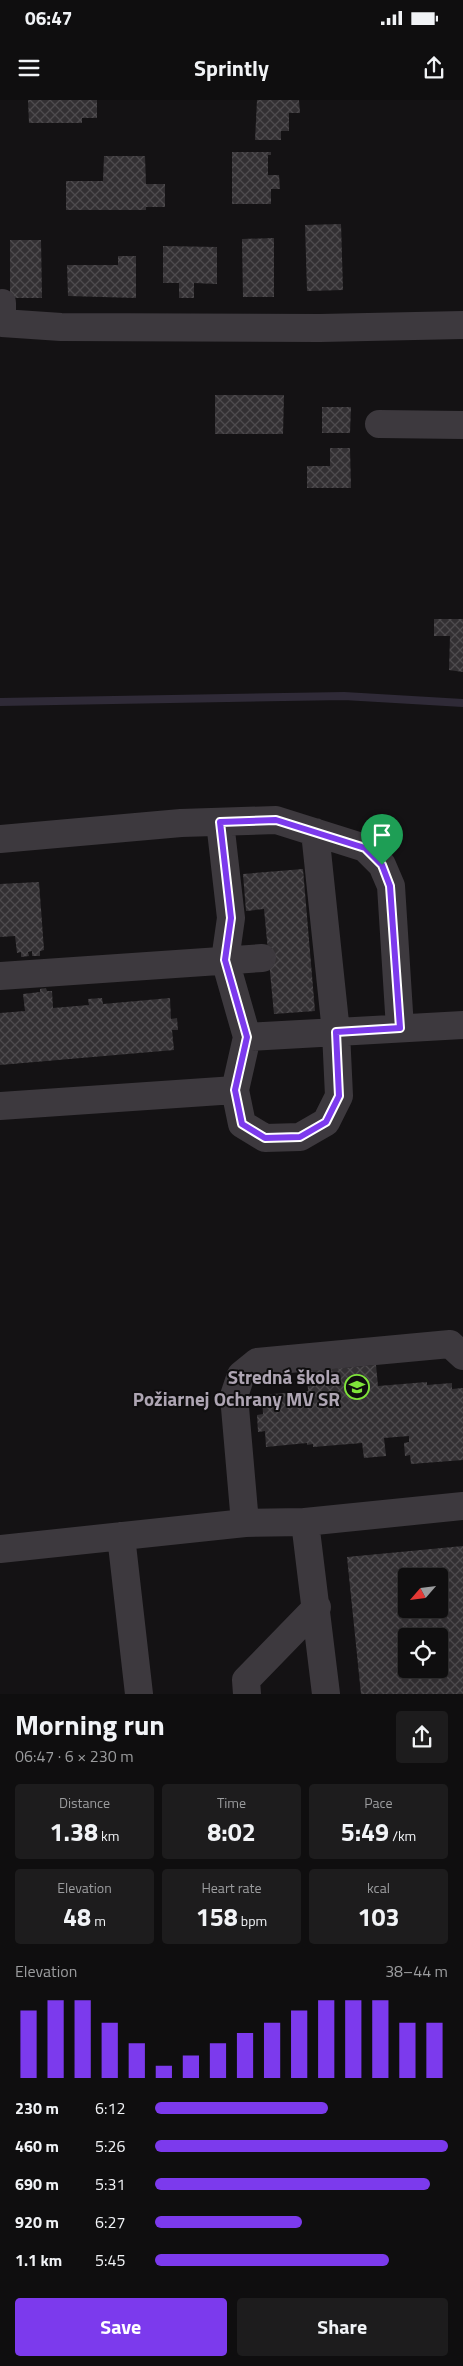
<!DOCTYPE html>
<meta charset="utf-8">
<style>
:root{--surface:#0f0e0f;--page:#1d1c1d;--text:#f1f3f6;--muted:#9b9c9e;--line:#2f2e2f;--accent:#7c3aed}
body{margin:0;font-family:"Titillium Web",sans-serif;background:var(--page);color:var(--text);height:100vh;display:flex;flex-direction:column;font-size:19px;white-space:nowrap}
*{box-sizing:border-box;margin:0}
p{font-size:16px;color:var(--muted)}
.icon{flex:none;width:28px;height:28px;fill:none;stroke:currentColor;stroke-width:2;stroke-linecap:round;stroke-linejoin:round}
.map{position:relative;height:1594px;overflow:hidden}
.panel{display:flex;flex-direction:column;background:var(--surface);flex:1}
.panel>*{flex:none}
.needle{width:32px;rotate:242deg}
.tools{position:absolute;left:398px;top:1468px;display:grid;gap:10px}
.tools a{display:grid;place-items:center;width:50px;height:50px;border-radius:5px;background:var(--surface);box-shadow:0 5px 20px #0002,0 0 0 1px var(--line);font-size:25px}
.pin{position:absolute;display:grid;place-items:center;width:42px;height:42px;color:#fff;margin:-51px -21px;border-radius:50% 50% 50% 0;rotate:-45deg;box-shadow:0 0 5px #0007}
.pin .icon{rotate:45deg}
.round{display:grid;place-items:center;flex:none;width:52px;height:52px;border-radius:5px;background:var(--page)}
.head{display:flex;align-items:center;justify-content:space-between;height:85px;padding:0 15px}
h1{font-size:28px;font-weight:700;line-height:38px}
.metrics{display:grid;grid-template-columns:repeat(3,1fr);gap:8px;height:85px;padding:5px 15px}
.metrics div{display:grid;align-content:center;border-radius:5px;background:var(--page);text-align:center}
.metrics b{font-size:25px;font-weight:700}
.metrics small{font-size:14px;font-weight:400}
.metrics p{font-size:14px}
.chart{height:140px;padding:10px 15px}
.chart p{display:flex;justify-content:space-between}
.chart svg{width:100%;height:90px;margin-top:5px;stroke:var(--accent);stroke-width:6}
.cta{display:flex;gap:10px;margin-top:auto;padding:10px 15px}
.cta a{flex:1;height:58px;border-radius:5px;background:var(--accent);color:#fff;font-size:20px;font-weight:700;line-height:58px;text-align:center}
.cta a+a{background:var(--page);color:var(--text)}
ul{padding:0 15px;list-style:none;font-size:16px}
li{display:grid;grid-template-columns:80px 60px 1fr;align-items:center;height:38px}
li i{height:12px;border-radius:6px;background:var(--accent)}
.status{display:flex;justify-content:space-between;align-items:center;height:35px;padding:0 25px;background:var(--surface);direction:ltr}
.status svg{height:14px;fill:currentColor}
header{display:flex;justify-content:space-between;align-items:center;height:65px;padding:0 15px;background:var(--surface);font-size:22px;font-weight:700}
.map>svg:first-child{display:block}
</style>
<div class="status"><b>06:47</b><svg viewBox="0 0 49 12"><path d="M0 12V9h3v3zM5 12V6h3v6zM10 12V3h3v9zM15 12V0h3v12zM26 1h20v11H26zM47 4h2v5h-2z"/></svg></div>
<header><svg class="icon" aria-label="menu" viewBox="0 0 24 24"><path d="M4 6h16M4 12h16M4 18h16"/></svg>Sprintly<svg class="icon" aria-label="share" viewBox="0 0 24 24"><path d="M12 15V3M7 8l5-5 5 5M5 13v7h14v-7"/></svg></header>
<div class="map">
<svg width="463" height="1594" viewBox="0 0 463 1594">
<defs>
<pattern id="building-cross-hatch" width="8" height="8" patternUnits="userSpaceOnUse" patternTransform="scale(1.25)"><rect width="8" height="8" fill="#333033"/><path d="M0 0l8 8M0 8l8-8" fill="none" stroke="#4e4b4e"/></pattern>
</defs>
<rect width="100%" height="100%" fill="#141214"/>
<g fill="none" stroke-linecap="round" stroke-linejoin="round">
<path stroke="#2f2a37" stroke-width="8" d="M0,602L344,596L463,603"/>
</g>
<path fill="url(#building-cross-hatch)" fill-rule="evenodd" d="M28,0H97V18H82V23H29Z
M257,0H299L300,13H289V31H281V40H255Z
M232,52H271V55H268V75H279L280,89H271V104H232Z
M104,56H145L146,84H165V107H146V110H66V81H103Z
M341,124L343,190L307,191L305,125Z
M274,138V197H243L242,139Z
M10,140H41L42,198H10Z
M163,146L217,147V184L194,183V198H179V183H163Z
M118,156H136V198L68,196L67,165H118Z
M215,295H284L283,334H215Z
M322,307H351L350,333H322Z
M330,348H350L351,388H307V366H330Z
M434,519H463V572L449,570L450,536H434Z
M303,769L315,911L274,914L264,809L246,811L243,774Z
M39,782L44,850L40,851V856H32V851L28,852L29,856L21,857V852L17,853L15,836L0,837V784Z
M46,888L47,891H52L53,908L89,905L88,899L102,898L103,904L170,898L171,919L177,918L178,930H172L174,950L0,965V913L25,911L23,894L40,892V889Z
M376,1265L378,1286L427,1282V1285L452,1283V1289L463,1288V1360L411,1364L410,1355L405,1356L404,1343L409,1342V1336L384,1338L386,1356L364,1358L362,1343L313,1347V1344L307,1345V1343L266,1347L265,1331L258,1332L257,1315L263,1314L262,1295L308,1291L307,1271Z
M463,1446V1594H361L347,1457ZM406,1476H439V1509H406ZM406,1536H439V1569H406Z"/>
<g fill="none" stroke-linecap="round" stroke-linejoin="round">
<path stroke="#3d393e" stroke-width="28" d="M2,203V223L61,227L320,228L463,225
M379,324L463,325
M220,722L231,818L225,860L247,937L235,990L242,1024L265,1038L300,1037L326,1022L339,996L336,932L315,732
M0,739L181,723L276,720L365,748L382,765L391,786L400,928
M0,876L262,858
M247,937L463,925
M0,1006L235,990
M305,1422L326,1594
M245,1423L234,1296L241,1275L257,1262L450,1244L463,1256
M121,1436L139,1594
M0,1449L245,1423L305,1422L463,1406
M247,1594L246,1580L317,1507"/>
</g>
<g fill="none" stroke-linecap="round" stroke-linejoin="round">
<defs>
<path id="route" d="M276,720L365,748L382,765L390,786L400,928L336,932L339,996L326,1022L300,1037L265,1038L242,1024L235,990L247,937L225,860L231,818L220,722Z"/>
</defs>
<use href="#route" stroke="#fff" stroke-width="10"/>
<use href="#route" stroke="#7c3aed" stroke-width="6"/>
</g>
<defs>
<symbol id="school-ring" viewBox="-11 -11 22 22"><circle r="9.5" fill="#0f0e0f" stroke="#7fe43a" stroke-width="1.5"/><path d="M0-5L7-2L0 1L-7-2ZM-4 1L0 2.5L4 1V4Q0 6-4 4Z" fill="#7fe43a"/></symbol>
</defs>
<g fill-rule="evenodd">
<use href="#school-ring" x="343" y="1273" width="28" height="28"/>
</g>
<g text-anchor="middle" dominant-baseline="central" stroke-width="4" stroke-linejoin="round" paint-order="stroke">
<g font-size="19" font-weight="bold" fill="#aea5b3" stroke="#0f0e0f" text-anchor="end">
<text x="340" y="1276">Stredná škola<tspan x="340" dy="22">Požiarnej Ochrany MV SR</tspan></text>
</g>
</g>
</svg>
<div class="tools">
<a><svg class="needle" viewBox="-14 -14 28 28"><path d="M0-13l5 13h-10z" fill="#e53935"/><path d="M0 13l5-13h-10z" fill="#9b9c9e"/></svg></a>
<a><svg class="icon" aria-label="locate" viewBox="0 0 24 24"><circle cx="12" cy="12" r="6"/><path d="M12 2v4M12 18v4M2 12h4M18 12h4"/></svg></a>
</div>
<div class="pin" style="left:382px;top:765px;background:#1e9e55"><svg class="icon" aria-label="arrive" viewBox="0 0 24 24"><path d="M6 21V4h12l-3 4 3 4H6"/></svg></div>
</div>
<section class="panel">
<div class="head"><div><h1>Morning run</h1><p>06:47 · 6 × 230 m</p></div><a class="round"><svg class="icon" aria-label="share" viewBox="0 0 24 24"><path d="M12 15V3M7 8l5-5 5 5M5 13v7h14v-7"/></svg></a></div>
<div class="metrics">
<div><p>Distance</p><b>1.38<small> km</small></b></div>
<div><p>Time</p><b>8:02</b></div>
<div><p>Pace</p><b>5:49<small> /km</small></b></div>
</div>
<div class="metrics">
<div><p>Elevation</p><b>48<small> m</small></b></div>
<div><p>Heart rate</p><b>158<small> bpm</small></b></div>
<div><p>kcal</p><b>103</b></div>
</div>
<div class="chart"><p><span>Elevation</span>38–44 m</p>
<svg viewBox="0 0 160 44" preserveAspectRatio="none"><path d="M5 44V11M15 44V6M25 44V6M35 44V17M45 44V27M55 44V38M65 44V33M75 44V27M85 44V22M95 44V17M105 44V11M115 44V6M125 44V6M135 44V6M145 44V17M155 44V17"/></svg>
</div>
<ul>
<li><b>230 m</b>6:12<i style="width:59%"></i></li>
<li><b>460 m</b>5:26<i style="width:100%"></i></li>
<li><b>690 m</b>5:31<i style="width:94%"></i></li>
<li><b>920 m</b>6:27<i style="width:50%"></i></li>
<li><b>1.1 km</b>5:45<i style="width:80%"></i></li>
</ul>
<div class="cta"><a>Save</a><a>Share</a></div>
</section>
